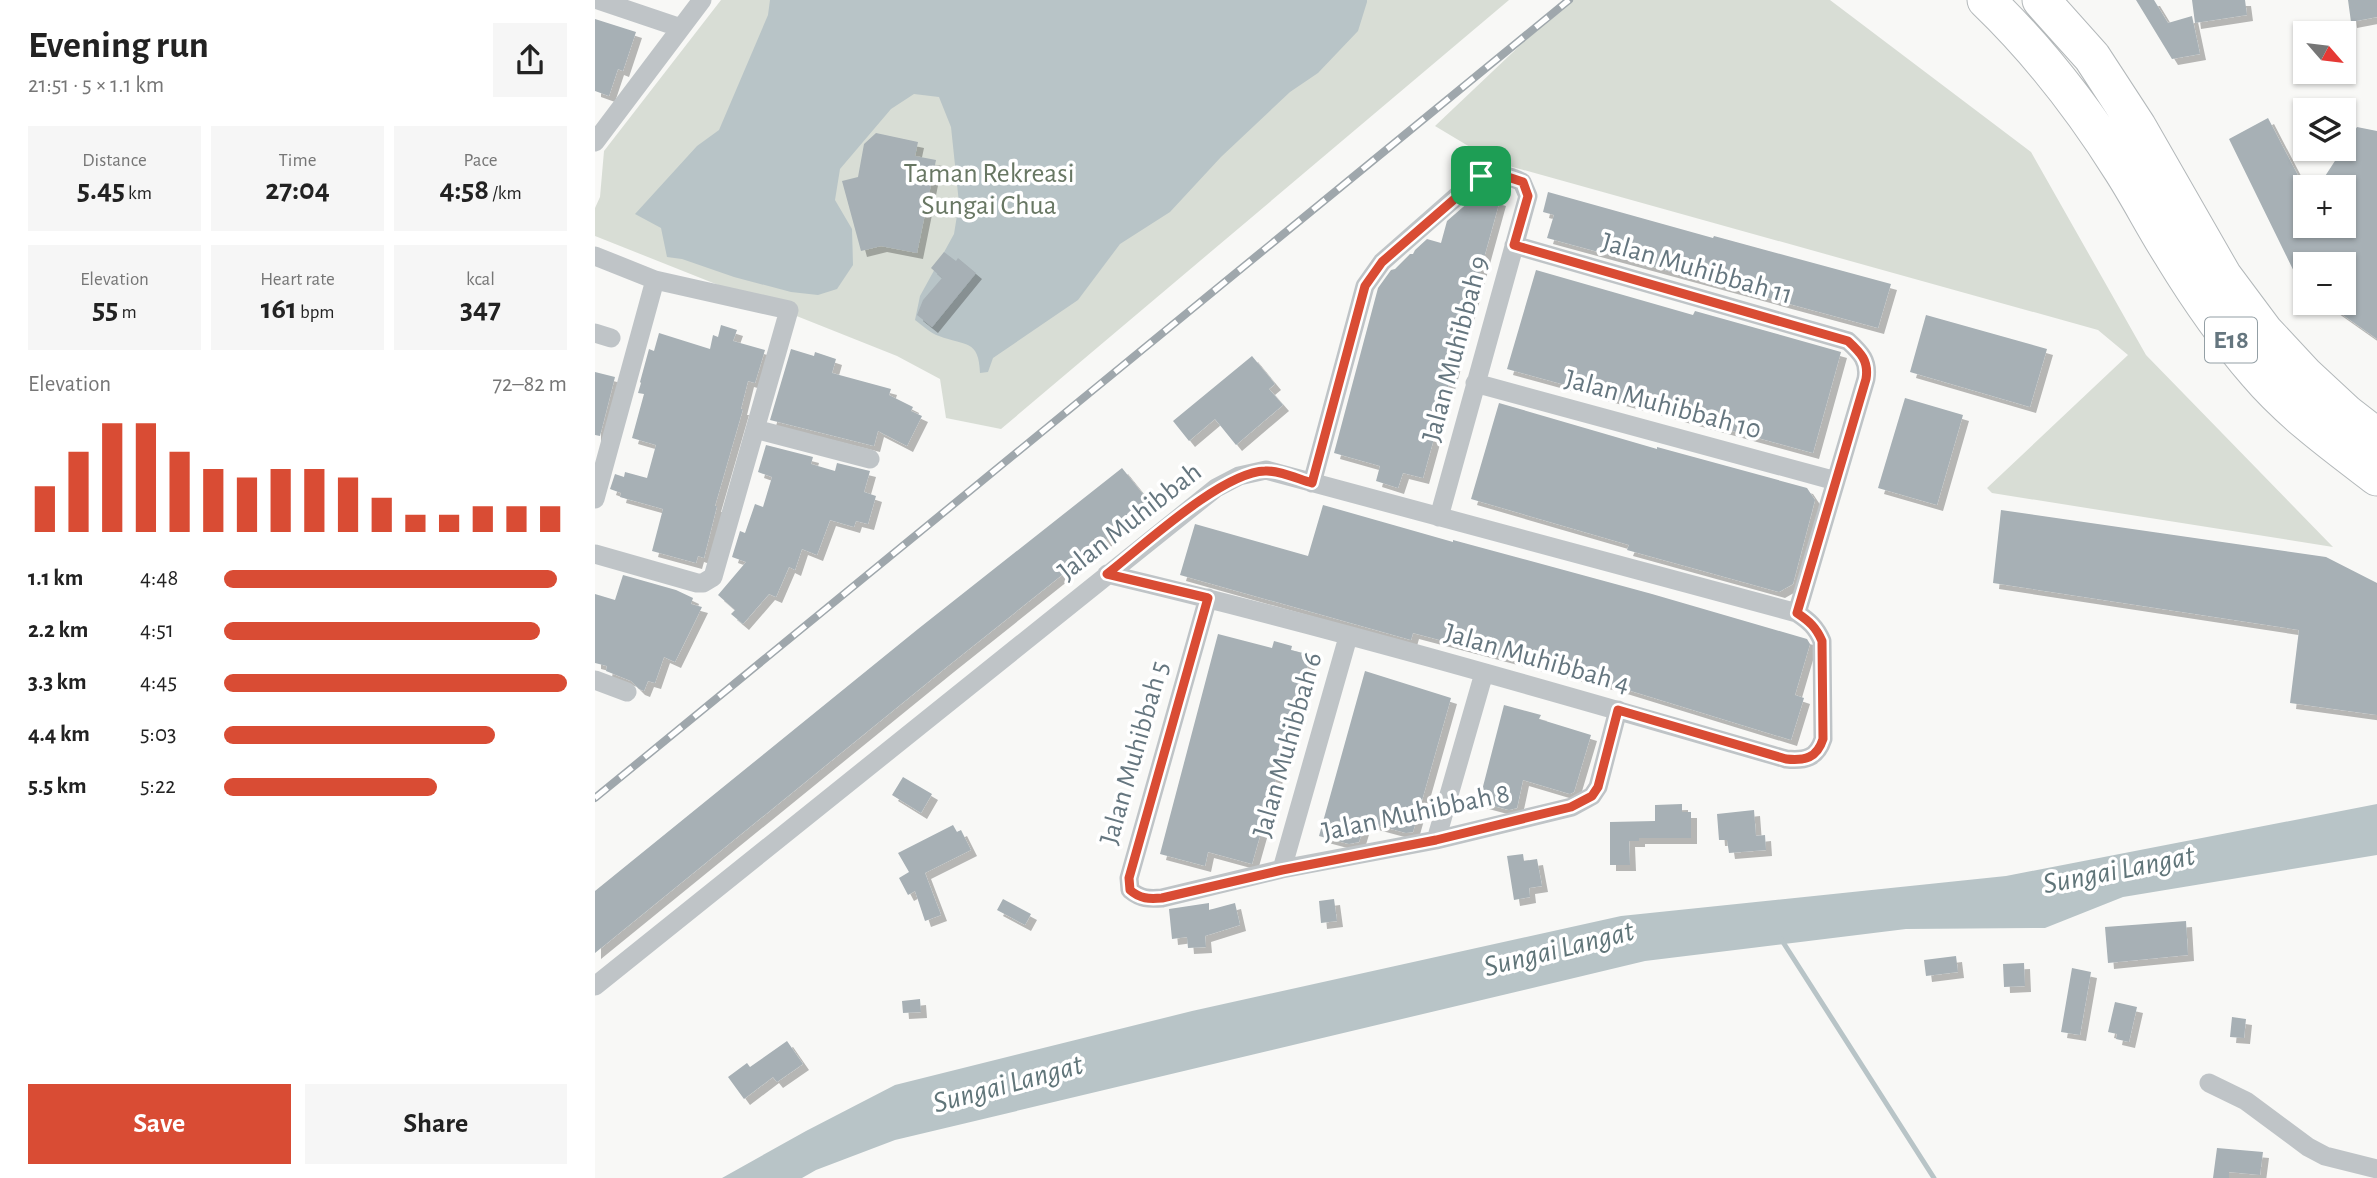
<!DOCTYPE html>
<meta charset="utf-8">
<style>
:root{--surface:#fff;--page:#f6f6f6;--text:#222;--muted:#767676;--accent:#d94c34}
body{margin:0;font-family:"Alegreya Sans",sans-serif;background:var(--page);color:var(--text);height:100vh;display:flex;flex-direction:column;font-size:26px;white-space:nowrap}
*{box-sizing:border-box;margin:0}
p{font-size:23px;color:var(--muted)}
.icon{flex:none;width:38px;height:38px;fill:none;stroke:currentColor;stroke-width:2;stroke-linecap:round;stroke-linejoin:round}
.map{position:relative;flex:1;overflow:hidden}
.panel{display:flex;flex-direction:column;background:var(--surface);width:595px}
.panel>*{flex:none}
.needle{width:46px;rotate:118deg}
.controls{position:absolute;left:1698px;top:21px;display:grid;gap:14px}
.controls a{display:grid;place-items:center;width:63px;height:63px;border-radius:0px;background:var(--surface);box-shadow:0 2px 5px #0004;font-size:35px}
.pin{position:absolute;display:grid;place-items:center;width:60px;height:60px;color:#fff;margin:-30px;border-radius:14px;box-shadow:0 4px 10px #0006}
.round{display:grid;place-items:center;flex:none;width:74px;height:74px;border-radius:0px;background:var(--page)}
.headline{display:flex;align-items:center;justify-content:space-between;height:119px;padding:0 28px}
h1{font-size:38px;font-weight:700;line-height:52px}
.figures{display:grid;grid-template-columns:repeat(3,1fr);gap:10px;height:119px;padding:7px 28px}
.figures div{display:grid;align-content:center;border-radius:0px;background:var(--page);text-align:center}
.figures b{font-size:30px;font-weight:700}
.figures small{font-size:19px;font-weight:400}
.figures p{font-size:19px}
.chart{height:196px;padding:14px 28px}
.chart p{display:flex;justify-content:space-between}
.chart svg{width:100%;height:126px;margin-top:7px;stroke:var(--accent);stroke-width:6}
.action{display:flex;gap:14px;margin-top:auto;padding:14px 28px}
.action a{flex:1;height:80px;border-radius:0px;background:var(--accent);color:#fff;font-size:28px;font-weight:700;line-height:80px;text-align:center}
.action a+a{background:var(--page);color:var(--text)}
ul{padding:0 28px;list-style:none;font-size:23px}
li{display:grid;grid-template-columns:112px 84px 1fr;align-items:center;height:52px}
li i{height:18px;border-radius:9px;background:var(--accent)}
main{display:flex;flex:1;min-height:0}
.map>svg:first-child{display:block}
</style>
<main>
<section class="panel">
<div class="headline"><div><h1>Evening run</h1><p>21:51 · 5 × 1.1 km</p></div><a class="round"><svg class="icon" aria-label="share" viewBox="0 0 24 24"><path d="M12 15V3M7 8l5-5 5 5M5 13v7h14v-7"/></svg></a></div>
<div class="figures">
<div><p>Distance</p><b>5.45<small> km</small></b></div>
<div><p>Time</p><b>27:04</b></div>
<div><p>Pace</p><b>4:58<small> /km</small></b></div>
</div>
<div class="figures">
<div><p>Elevation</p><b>55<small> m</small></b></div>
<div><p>Heart rate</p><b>161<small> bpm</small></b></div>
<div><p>kcal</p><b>347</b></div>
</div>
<div class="chart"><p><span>Elevation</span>72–82 m</p>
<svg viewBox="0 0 160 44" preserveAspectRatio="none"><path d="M5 44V28M15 44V16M25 44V6M35 44V6M45 44V16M55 44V22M65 44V25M75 44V22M85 44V22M95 44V25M105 44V32M115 44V38M125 44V38M135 44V35M145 44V35M155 44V35"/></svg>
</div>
<ul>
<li><b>1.1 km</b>4:48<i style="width:97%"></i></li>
<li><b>2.2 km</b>4:51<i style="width:92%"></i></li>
<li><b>3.3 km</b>4:45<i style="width:100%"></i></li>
<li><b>4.4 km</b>5:03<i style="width:79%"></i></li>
<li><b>5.5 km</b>5:22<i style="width:62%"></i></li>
</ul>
<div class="action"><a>Save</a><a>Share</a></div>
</section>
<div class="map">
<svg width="1782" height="1178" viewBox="0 0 1782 1178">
<defs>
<filter id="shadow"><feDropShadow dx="6" dy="6" stdDeviation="0" flood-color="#0004"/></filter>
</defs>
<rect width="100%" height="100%" fill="#f8f8f6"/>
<path fill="#d8ddd5" d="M126,0H914L406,429L351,418L345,379L302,356L0,236V208L5,197L9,151Z
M973,0H1235L1436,152L1551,355L1738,547L1397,493L1392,488L1533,355L1503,330L900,162L840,126Z"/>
<path fill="#b8c4c7" d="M175,0H772V2L763,31L723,73L695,92L626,157L575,212L525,244L483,300L398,358L393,372L385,373C384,339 370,346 344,336C335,333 327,325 320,320L325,296L359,234L364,203L356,127L344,97L319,94L296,109L245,169L240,200L257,229L258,265L242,289L223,295L196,292L139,277L87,259L72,257L66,228L40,214L102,146L124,130L173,15Z
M1782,804V855L1528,897L1450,928L1311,929L1050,961L300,1140L221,1170L207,1178H127L211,1131L300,1085L597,1011L1026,916L1411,876Z"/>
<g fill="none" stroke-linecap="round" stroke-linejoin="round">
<path stroke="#b8c4c7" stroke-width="5" d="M1186,939L1339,1178"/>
</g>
<path fill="#a7b0b5" filter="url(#shadow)" d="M1541,0H1559L1573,23L1597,16L1605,54L1577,59Z
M1597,0H1650L1652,15L1600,23Z
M1753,0H1782V17L1756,22Z
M0,19L41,32L28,71L23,69L14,96L0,91Z
M1673,118L1710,189V226H1748V187H1723L1762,127L1782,131V339L1731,303H1748V264H1710V294L1634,139Z
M281,133L323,142L320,156L341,160L322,253L286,246L266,251L247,181L263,177L269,144Z
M953,192L1118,238L1119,236L1296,284L1283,328L952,238L959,215L948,212Z
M883,194L905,200L828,478L808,473L803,488L781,481L785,466L739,453L783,288L796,270L800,269L815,254H818L820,250L832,239L846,243L852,221Z
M349,252L361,261L363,258L381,273L337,327L322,315L328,300L347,278L336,268Z
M941,270L1098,315L1100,311L1246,352L1218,453L912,369Z
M1331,315L1452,349L1435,407L1315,372Z
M126,325L142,330L138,341L170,350L160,383L153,381L146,409H148L120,506H122L109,558L103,556L101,563L57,551L68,509L25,497L26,493L15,489L20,474L29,477L30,472L52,478L61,445L37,438L49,394L43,393L46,383L45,382L54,349L59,351L64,333L115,349L118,335L123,337Z
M196,349L219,356L220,352L241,359L237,373L296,389L294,395L318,407L316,411L327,416L312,446L283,431L279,446L175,420Z
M657,356L680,384L674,389L688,405L641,445L620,419L594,441L578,421Z
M0,372L20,377L5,436L0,435Z
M1310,398L1368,415L1342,505L1283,488Z
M904,403L1062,449V447L1212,488L1220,500L1198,584L1184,592L1032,550L1034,545L876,499Z
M171,445L218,457L216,464L240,471L242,463L275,471L269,492L281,496L273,524L261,521L259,527L235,520L222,555L207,549L200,570L194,567L181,597L174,594L148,624L136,614L140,610L123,595L151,562L137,557L145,531L150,533L160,504L168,507L177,477L163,472Z
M527,468L556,504L353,666L0,953V891L323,629Z
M728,505L858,542V540L1057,594L1212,639L1215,644L1200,695L1209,698L1196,740L1023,687L818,633L816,640L585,575L600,524L713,556Z
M1406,510L1731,557L1782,583V715L1695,703L1704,630L1398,583Z
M28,575L81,590L98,598L96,604L107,607L80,662L69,657L60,683L53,681L49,691L44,689L36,681L11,671L12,666L0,663V594L20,600Z
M623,634L677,648L679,641L697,646L696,650L716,655L657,864L613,852L610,866L565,854Z
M770,671L856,698L818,832L811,833L770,822L764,842L754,844L724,836Z
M909,705L946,715L944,719L996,735L979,792L975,794L928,780L922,808L914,810L884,802Z
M308,777L337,794L326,813L297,795Z
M1087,804V812H1096V838H1044V841H1034L1035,865H1015V822L1060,821V805Z
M1159,810L1161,836L1170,835L1171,850L1134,853L1132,840H1124L1122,814Z
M358,825L362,832L366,830L376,850L330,873L346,915L330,921L320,891L313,895L304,878L314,872L303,853Z
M928,854L929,861L942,859L947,886L934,888L935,897L919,900L912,856Z
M408,899L436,914L430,925L402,910Z
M739,899L742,921L726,923L724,901Z
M614,903V910L640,903L645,925L610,936L611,947L593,948L592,937L577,939L574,909Z
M1591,921L1593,955L1513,963L1510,927Z
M1361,956L1363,972L1331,976L1329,960Z
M1429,963L1430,986L1409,987L1408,964Z
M1477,968L1496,972L1485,1035L1466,1032Z
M325,999L326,1012L308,1013L307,1001Z
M1520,1002L1542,1007L1534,1042L1521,1039L1522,1034L1513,1032Z
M1637,1017L1651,1019L1649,1038L1635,1037Z
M192,1041L208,1064L182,1082L178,1077L149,1099L133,1077L152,1063L155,1067Z
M1622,1148L1668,1152L1665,1175L1634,1172V1178H1618Z"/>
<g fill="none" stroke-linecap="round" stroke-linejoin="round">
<defs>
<path id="highway" d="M1391,0C1444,51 1488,108 1527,170C1545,198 1560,228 1578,256C1603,297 1631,337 1662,373C1696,413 1740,445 1782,477
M1446,0L1497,57L1542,126L1628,276L1669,331L1710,375L1752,414L1782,437"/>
</defs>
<use href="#highway" stroke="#b3b8ba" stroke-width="39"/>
<path stroke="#bfc4c7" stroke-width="19" d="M3,0L86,28
M0,142L107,0
M919,245L1253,341C1266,353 1274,361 1271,379L1202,613
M0,256L60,280L194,310L118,577L108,583H102L0,554
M0,333L16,338
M880,383L1241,481
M160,429L275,459
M717,483L770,286L787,262L886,175C902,173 913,175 927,182L933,196L844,517
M0,499L60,280
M613,598L534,878L535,890C546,899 554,899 567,898L687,869L841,840L977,807L997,796L1003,787L1023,710
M0,680L32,692
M841,840L889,673
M687,869L753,637
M0,986L621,488L644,476L671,470L1202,613C1214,621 1221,627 1227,641L1228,739C1222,758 1210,761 1191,759C966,694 740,628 512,574
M1614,1083L1651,1101L1713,1147L1730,1156L1782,1169"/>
<use href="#highway" stroke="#fff" stroke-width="37"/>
<defs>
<path id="rail" d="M0,798L974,0"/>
</defs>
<use href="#rail" stroke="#9fa7ac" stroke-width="8"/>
<use href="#rail" stroke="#fff" stroke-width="5" stroke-dasharray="16" stroke-linecap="butt"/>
</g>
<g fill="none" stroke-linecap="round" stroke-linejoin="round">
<defs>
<path id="route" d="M901,173L928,182L933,196L919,245L1253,341C1266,353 1274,361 1271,379L1202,613C1214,621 1221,627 1227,641L1228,739C1222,758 1210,761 1191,759L1023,710L1003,787L997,796L976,807L841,840L687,870L567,898C554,899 545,899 535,890L534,878L613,598L512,574C548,546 627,472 670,471C684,470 703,479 717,483L770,286L787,262L886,176Z"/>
</defs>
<use href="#route" stroke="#fff" stroke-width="14"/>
<use href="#route" stroke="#d94c34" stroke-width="9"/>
</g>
<g text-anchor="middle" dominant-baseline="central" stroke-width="7" stroke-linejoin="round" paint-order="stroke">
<rect fill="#fff" stroke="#939fa5" stroke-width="2" x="1610" y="317.5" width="52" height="45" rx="5"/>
<g font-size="26" font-weight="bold" fill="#65767f">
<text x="1636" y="340">E18</text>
</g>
<g font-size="28" fill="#687763" stroke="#fff">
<text x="394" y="174">Taman Rekreasi<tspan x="394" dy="32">Sungai Chua</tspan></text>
</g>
<g font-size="28" fill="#65767f" stroke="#fff">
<text transform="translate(1102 269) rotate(16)">Jalan Muhibbah 11</text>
<text transform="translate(861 349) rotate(-75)">Jalan Muhibbah 9</text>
<text transform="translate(1068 405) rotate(15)">Jalan Muhibbah 10</text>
<text transform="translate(535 522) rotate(-38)">Jalan Muhibbah</text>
<text transform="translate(942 659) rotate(16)">Jalan Muhibbah 4</text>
<text transform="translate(693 745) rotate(-74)">Jalan Muhibbah 6</text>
<text transform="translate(540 753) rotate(-74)">Jalan Muhibbah 5</text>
<text transform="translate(821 813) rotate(-12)">Jalan Muhibbah 8</text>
</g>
<g font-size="30" font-style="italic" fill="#607579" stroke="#fff">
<text transform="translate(1524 870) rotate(-11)">Sungai Langat</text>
<text transform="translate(964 949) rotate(-14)">Sungai Langat</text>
<text transform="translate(413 1084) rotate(-15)">Sungai Langat</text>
</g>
</g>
</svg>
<div class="controls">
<a><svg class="needle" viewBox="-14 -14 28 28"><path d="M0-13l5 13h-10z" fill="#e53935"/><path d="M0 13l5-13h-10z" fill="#767676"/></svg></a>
<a><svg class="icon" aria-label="layers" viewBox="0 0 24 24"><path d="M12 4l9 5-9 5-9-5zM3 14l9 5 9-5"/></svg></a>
<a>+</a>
<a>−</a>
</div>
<div class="pin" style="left:886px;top:176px;background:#1e9e55"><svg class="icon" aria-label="arrive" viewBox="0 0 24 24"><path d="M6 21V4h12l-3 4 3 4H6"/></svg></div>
</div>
</main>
